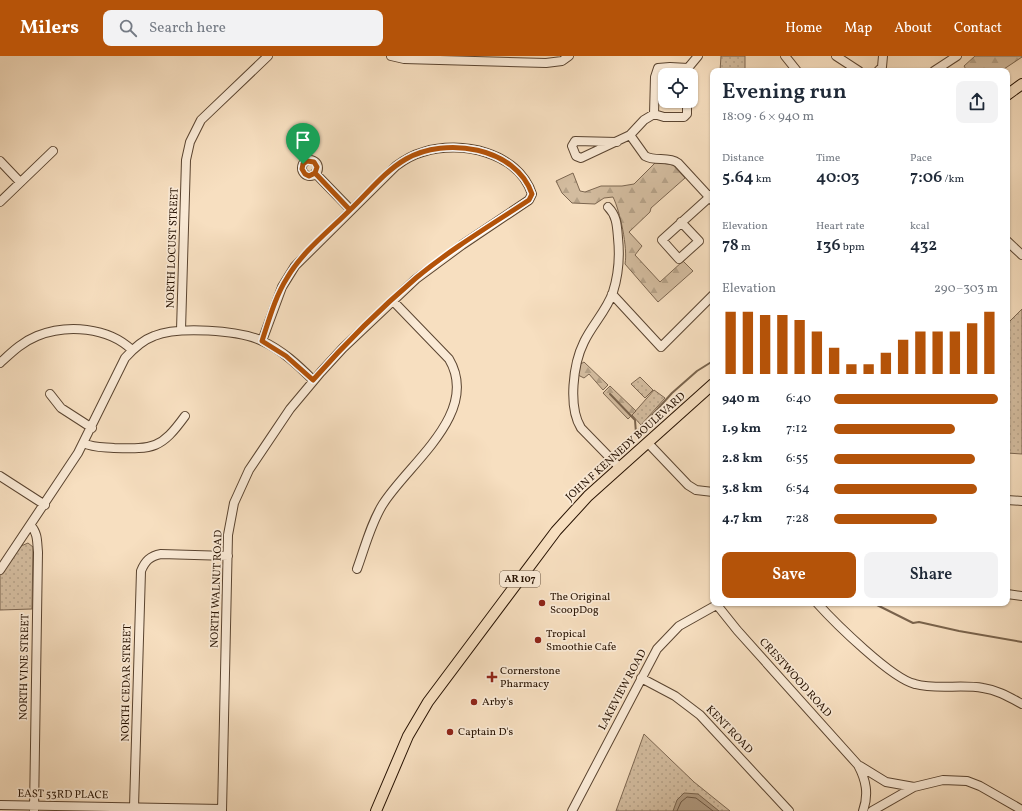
<!DOCTYPE html>
<meta charset="utf-8">
<style>
:root{--surface:#fff;--page:#f2f2f3;--text:#1f2937;--muted:#747a83;--accent:#b45309}
body{margin:0;font-family:Vollkorn,serif;background:var(--page);color:var(--text);height:100vh;display:flex;flex-direction:column;font-size:15px;white-space:nowrap}
*{box-sizing:border-box;margin:0}
p{font-size:13px;color:var(--muted)}
.icon{flex:none;width:22px;height:22px;fill:none;stroke:currentColor;stroke-width:2;stroke-linecap:round;stroke-linejoin:round}
.map{position:relative;flex:1;overflow:hidden}
.drawer{position:absolute;left:710px;top:12px;width:300px;height:538px;display:flex;flex-direction:column;background:var(--surface);border-radius:8px;box-shadow:0 1px 3px #0004}
.drawer>*{flex:none}
.fabs{position:absolute;left:658px;top:12px;display:grid;gap:8px}
.fabs a{display:grid;place-items:center;width:40px;height:40px;border-radius:8px;background:var(--surface);box-shadow:0 1px 3px #0004;font-size:20px}
.pin{position:absolute;display:grid;place-items:center;width:34px;height:34px;color:#fff;margin:-41px -17px;border-radius:50% 50% 50% 0;rotate:-45deg;box-shadow:0 0 4px #0007}
.pin .icon{rotate:45deg}
.round{display:grid;place-items:center;flex:none;width:42px;height:42px;border-radius:8px;background:var(--page)}
.head{display:flex;align-items:center;justify-content:space-between;height:68px;padding:0 12px}
h1{font-size:22px;font-weight:600;line-height:30px}
.stats{display:grid;grid-template-columns:repeat(3,1fr);gap:6px;height:68px;padding:4px 12px}
.stats div{display:grid;align-content:center}
.stats b{font-size:17px;font-weight:600}
.stats small{font-size:11px;font-weight:400}
.stats p{font-size:11px}
.chart{height:112px;padding:8px 12px}
.chart p{display:flex;justify-content:space-between}
.chart svg{width:100%;height:72px;margin-top:4px;stroke:var(--accent);stroke-width:6}
.action{display:flex;gap:8px;margin-top:auto;padding:8px 12px}
.action a{flex:1;height:46px;border-radius:8px;background:var(--accent);color:#fff;font-size:16px;font-weight:600;line-height:46px;text-align:center}
.action a+a{background:var(--page);color:var(--text)}
ul{padding:0 12px;list-style:none;font-size:13px}
li{display:grid;grid-template-columns:64px 48px 1fr;align-items:center;height:30px}
li i{height:10px;border-radius:5px;background:var(--accent)}
header{display:flex;align-items:center;gap:24px;box-sizing:border-box;height:56px;padding:0 20px;background:var(--accent);color:#fff}
header strong{font-size:19px}
nav{display:flex;gap:22px;margin-inline-start:auto;font-size:14px}
.search{width:280px;height:36px;background:var(--page);display:flex;align-items:center;gap:10px;box-sizing:border-box;padding:0 14px;border-radius:8px;color:var(--muted);font-size:15px}
.map>svg:first-child{display:block}
</style>
<header>
<strong>Milers</strong>
<div class="search"><svg class="icon" aria-label="search" viewBox="0 0 24 24"><circle cx="10" cy="10" r="6"/><path d="M15 15l6 6"/></svg>Search here</div>
<nav><a>Home</a><a>Map</a><a>About</a><a>Contact</a></nav>
</header>
<div class="map">
<svg width="1022" height="755" viewBox="0 0 1022 755">
<defs>
<pattern id="grass-dots" width="8" height="8" patternUnits="userSpaceOnUse"><rect width="8" height="8" fill="#d3bc9f"/><path d="M2 2h.1M6 6h.1" fill="none" stroke="#b5a187" stroke-width="1.8" stroke-linecap="round"/></pattern>
<pattern id="forest-firs" width="22" height="20" patternUnits="userSpaceOnUse"><rect width="22" height="20" fill="#d3bc9f"/><path d="M5 1l3.5 6h-7zM16 11l3.5 6h-7z" fill="#b5a187"/></pattern>
</defs>
<rect width="100%" height="100%" fill="#f7dfc0"/>
<filter id="stains"><feTurbulence type="fractalNoise" baseFrequency=".005" numOctaves="4"/><feColorMatrix values="0 0 0 0 .2 0 0 0 0 .09 0 0 0 0 .02 0 0 0 .5 -.17"/></filter>
<radialGradient id="worn" r=".72"><stop offset=".6" stop-color="#630" stop-opacity="0"/><stop offset="1" stop-color="#630" stop-opacity=".3"/></radialGradient>
<path fill="url(#grass-dots)" stroke="#7c6650" d="M721,0H745V15H720Z
M1022,253V398L1007,397V268Z
M640,321L653,334L645,342L631,328Z
M654,334L665,342L641,369L632,359Z
M28,487L33,491L32,553L0,554V519L21,490Z
M644,678L694,726L730,755H616Z"/>
<path fill="url(#forest-firs)" stroke="#7c6650" d="M975,0H1022V1L1001,15H967L964,10Z
M656,106L673,109L685,122L651,152L650,156L629,176L642,190L635,199L660,226L683,205L693,215L658,246L625,208C628,192 620,155 613,141L604,142L595,148L572,147L562,137L556,125L573,117L580,135L585,136L601,130H622L634,128Z
M584,306L608,329L603,334L589,318L584,322L578,319L579,309Z
M610,330L636,355L628,363L603,337Z"/>
<path fill="#b0997f" stroke="#79634c" d="M684,737L698,738L719,755H673L677,744Z"/>
<g fill="none" stroke-linecap="round" stroke-linejoin="round">
<path stroke="#6b5540" stroke-width="1" d="M677,755L681,746L687,741L696,742L713,755"/>
<path stroke="#79634c" stroke-width="2" d="M610,338L635,364L636,377
M636,377L672,337L697,315L713,305
M873,547L913,567L919,566L959,575L1022,586"/>
<defs>
<path id="minor" d="M391,0L404,3L546,7L562,5L569,0
M785,0L797,15
M836,0L859,15
M878,15L882,11L883,0
M934,15L957,0
M688,19V12L698,0
M687,45V58L684,61H664L654,58L644,64L630,79L645,100C655,106 668,100 678,107L713,145
M654,58L655,21L658,12L670,11L688,12
M617,86L575,85L572,90L576,100L581,102L630,79
M302 112a8 8 0 1 1 16 0a8 8 0 1 1-16 0Z
M0,105L20,126
M315,117L351,154
M0,146L53,95
M608,151C617,160 617,170 618,182C620,201 619,217 613,236C607,254 592,269 584,286C573,308 568,351 581,372L620,412
M681,166L699,185L679,203L662,184L713,138
M1007,185L1022,199
M612,238L661,291L713,239
M181,274L186,104L190,86L201,64L268,0
M0,307C11,297 22,286 37,280C67,268 108,271 132,294
M50,338L61,352L92,372
M84,387C93,392 104,391 114,392C154,393 161,393 185,360
M648,387L688,429L696,434L713,436
M0,420L45,449
M1007,444L1022,445
M31,470C38,477 37,487 38,496L34,755
M357,513C365,491 371,467 383,448C408,408 481,357 449,303L393,245
M0,514L78,397L125,302C133,293 143,284 154,280C178,270 239,274 262,285C282,294 298,309 313,324
M1007,538L1022,540
M817,547C835,567 892,623 915,628C937,634 961,628 983,632C997,634 1009,641 1022,648
M717,549L737,574L858,709C866,724 869,738 863,755
M641,622L675,640L700,659L789,755
M860,710L886,726L914,731L943,724L967,725L980,730L1022,754
M0,749L222,753
M134,751L141,515C145,505 150,500 161,498L228,500
M222,755L228,479L234,447L249,414L290,353L321,316L343,292L416,223L462,189L529,144L532,138C518,96 461,84 423,96C412,99 404,104 396,110L295,210L282,231L262,285
M572,755L657,593L679,570L720,547
M872,755L914,731"/>
<path id="major" d="M1007,39L1022,28
M376,755L408,680L428,646L556,475L588,440L713,328"/>
</defs>
<use href="#minor" stroke="#5a4430" stroke-width="10"/>
<use href="#major" stroke="#261100" stroke-width="12"/>
<use href="#minor" stroke="#faead6" stroke-width="8"/>
<use href="#major" stroke="#f7dfc0" stroke-width="10"/>
</g>
<g fill="none" stroke-linecap="round" stroke-linejoin="round">
<defs>
<path id="route" d="M303,108L302,113L305,118L309,120L315,117L350,154C329,175 302,196 287,222C275,241 269,264 262,285L286,300L313,324C343,290 381,252 416,222C451,193 491,169 529,144L532,138C516,91 445,80 406,103C385,115 368,137 350,154L315,117L317,111L314,106L307,105L303,108"/>
</defs>
<use href="#route" stroke="#fff" stroke-width="8"/>
<use href="#route" stroke="#b45309" stroke-width="5"/>
</g>
<g fill="#8f2418" stroke="#faead6" stroke-width="1.5">
<circle cx="542" cy="547" r="4"/>
<circle cx="538" cy="584" r="4"/>
<path d="M490 615h4v4h4v4h-4v4h-4v-4h-4v-4h4z"/>
<circle cx="474" cy="646" r="4"/>
<circle cx="450" cy="676" r="4"/>
</g>
<g text-anchor="middle" dominant-baseline="central" stroke-width="3.5" stroke-linejoin="round" paint-order="stroke">
<rect fill="#faead6" stroke="#665240" stroke-width="1" x="500" y="515" width="40" height="16" rx="3"/>
<g font-size="10" font-weight="bold" fill="#261100">
<text x="520" y="523">AR 107</text>
</g>
<g font-size="11" fill="#261100" stroke="#faead6">
<text transform="translate(173 192) rotate(-88)">NORTH LOCUST STREET</text>
<text transform="translate(626 391) rotate(-42)">JOHN F KENNEDY BOULEVARD</text>
<text transform="translate(217 533) rotate(-88)">NORTH WALNUT ROAD</text>
<text transform="translate(25 611) rotate(-89)">NORTH VINE STREET</text>
<text transform="translate(795 622) rotate(48)">CRESTWOOD ROAD</text>
<text transform="translate(127 627) rotate(-89)">NORTH CEDAR STREET</text>
<text transform="translate(623 634) rotate(-62)">LAKEVIEW ROAD</text>
<text transform="translate(729 674) rotate(46)">KENT ROAD</text>
<text transform="translate(63 739) rotate(1)">EAST 53RD PLACE</text>
</g>
<g font-size="11" fill="#261100" stroke="#faead6" text-anchor="start">
<text x="550" y="541">The Original<tspan x="550" dy="13">ScoopDog</tspan></text>
<text x="546" y="578">Tropical<tspan x="546" dy="13">Smoothie Cafe</tspan></text>
<text x="500" y="615">Cornerstone<tspan x="500" dy="13">Pharmacy</tspan></text>
<text x="482" y="646">Arby's</text>
<text x="458" y="676">Captain D's</text>
</g>
</g>
<rect width="100%" height="100%" filter="url(#stains)"/>
<rect width="100%" height="100%" fill="url(#worn)"/>
</svg>
<div class="fabs">
<a><svg class="icon" aria-label="locate" viewBox="0 0 24 24"><circle cx="12" cy="12" r="6"/><path d="M12 2v4M12 18v4M2 12h4M18 12h4"/></svg></a>
</div>
<div class="pin" style="left:303px;top:108px;background:#1e9e55"><svg class="icon" aria-label="arrive" viewBox="0 0 24 24"><path d="M6 21V4h12l-3 4 3 4H6"/></svg></div>
<section class="drawer">
<div class="head"><div><h1>Evening run</h1><p>18:09 · 6 × 940 m</p></div><a class="round"><svg class="icon" aria-label="share" viewBox="0 0 24 24"><path d="M12 15V3M7 8l5-5 5 5M5 13v7h14v-7"/></svg></a></div>
<div class="stats">
<div><p>Distance</p><b>5.64<small> km</small></b></div>
<div><p>Time</p><b>40:03</b></div>
<div><p>Pace</p><b>7:06<small> /km</small></b></div>
</div>
<div class="stats">
<div><p>Elevation</p><b>78<small> m</small></b></div>
<div><p>Heart rate</p><b>136<small> bpm</small></b></div>
<div><p>kcal</p><b>432</b></div>
</div>
<div class="chart"><p><span>Elevation</span>290–303 m</p>
<svg viewBox="0 0 160 44" preserveAspectRatio="none"><path d="M5 44V6M15 44V6M25 44V8M35 44V8M45 44V11M55 44V18M65 44V28M75 44V38M85 44V38M95 44V31M105 44V23M115 44V18M125 44V18M135 44V18M145 44V13M155 44V6"/></svg>
</div>
<ul>
<li><b>940 m</b>6:40<i style="width:100%"></i></li>
<li><b>1.9 km</b>7:12<i style="width:74%"></i></li>
<li><b>2.8 km</b>6:55<i style="width:86%"></i></li>
<li><b>3.8 km</b>6:54<i style="width:87%"></i></li>
<li><b>4.7 km</b>7:28<i style="width:63%"></i></li>
</ul>
<div class="action"><a>Save</a><a>Share</a></div>
</section>
</div>
